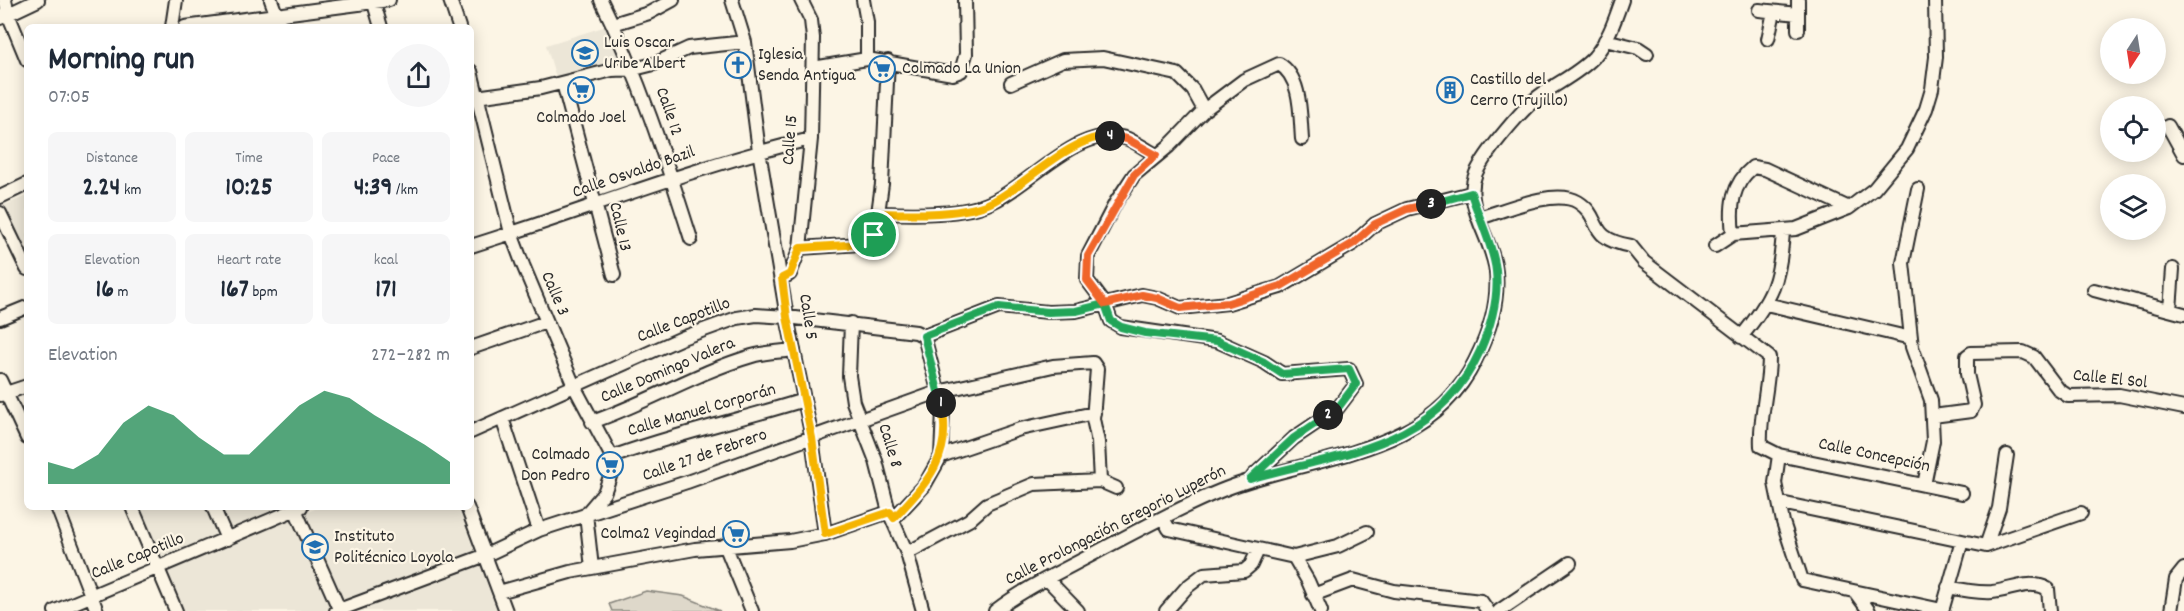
<!DOCTYPE html>
<meta charset="utf-8">
<style>
:root{--surface:#fff;--page:#f6f6f7;--text:#1f2937;--muted:#747a83;--accent:#0b8043}
body{margin:0;font-family:Dekko,sans-serif;background:var(--page);color:var(--text);height:100vh;display:flex;flex-direction:column;font-size:22px;white-space:nowrap}
*{box-sizing:border-box;margin:0}
p{font-size:20px;color:var(--muted)}
.icon{flex:none;width:33px;height:33px;fill:none;stroke:currentColor;stroke-width:2;stroke-linecap:round;stroke-linejoin:round}
.map{position:relative;flex:1;overflow:hidden}
.panel{position:absolute;left:24px;top:24px;width:450px;height:486px;display:flex;flex-direction:column;background:var(--surface);border-radius:9px;box-shadow:0 3px 15px #0003}
.panel>*{flex:none}
.needle{width:39px;rotate:192deg}
.fabs{position:absolute;left:2100px;top:18px;display:grid;gap:12px}
.fabs a{display:grid;place-items:center;width:66px;height:66px;border-radius:50%;background:var(--surface);box-shadow:0 3px 15px #0003;font-size:30px}
.pin{position:absolute;display:grid;place-items:center;width:51px;height:51px;color:#fff;margin:-26px;border:3px solid #fff;border-radius:50%;box-shadow:0 2px 6px #0007}
.km{position:absolute;width:30px;height:30px;margin:-15px;border-radius:50%;background:#222;color:#fff;font-size:16px;line-height:30px;text-align:center}
.round{display:grid;place-items:center;flex:none;width:63px;height:63px;border-radius:32px;background:var(--page)}
.headline{display:flex;align-items:center;justify-content:space-between;height:102px;padding:0 24px}
h1{font-size:33px;font-weight:700;line-height:45px}
.stats{display:grid;grid-template-columns:repeat(3,1fr);gap:9px;height:102px;padding:6px 24px}
.stats div{display:grid;align-content:center;border-radius:9px;background:var(--page);text-align:center}
.stats b{font-size:26px;font-weight:700}
.stats small{font-size:16px;font-weight:400}
.stats p{font-size:16px}
.chart{height:168px;padding:12px 24px}
.chart p{display:flex;justify-content:space-between}
.chart svg{width:100%;height:108px;margin-top:6px;fill:var(--accent);opacity:.7}
.map>svg:first-child{display:block}
</style>
<div class="map">
<svg width="2184" height="611" viewBox="0 0 2184 611">
<rect width="100%" height="100%" fill="#fcf5e5"/>
<filter id="ink" filterUnits="userSpaceOnUse"><feTurbulence type="fractalNoise" baseFrequency=".0167" numOctaves="2"/><feDisplacementMap in="SourceGraphic" scale="12" xChannelSelector="R" yChannelSelector="G"/><feConvolveMatrix kernelMatrix="1 2 1 2 8 2 1 2 1" color-interpolation-filters="sRGB"/></filter>
<g filter="url(#ink)">
<path fill="#ece6d7" d="M613,24L624,61L557,81L546,45Z
M27,196V258L2,206Z
M139,507H287L292,518L320,507H458L497,611H182Z"/>
<path fill="#ded8ca" stroke="#84827a" stroke-width="1.5" d="M646,591L683,596L720,611H612L609,604Z"/>
<g fill="none" stroke-linecap="round" stroke-linejoin="round">
<defs>
<path id="minor" d="M5,0L8,14L27,60
M271,0L281,27
M373,0L381,27
M450,0L459,27
M601,0C639,77 665,157 691,239
M732,0L745,42L759,151L787,317L812,438L825,534
M863,0L867,22V59
M1759,10L1798,14
M0,18L38,0
M613,24L649,13L673,0
M172,27L176,0
M185,27L389,0
M1798,30V0
M1768,39L1774,12
M1605,40L1638,48L1647,54
M813,68L867,59L953,74L961,71L966,54L965,0
M471,71L511,233L523,265L574,386L612,457V471L604,493L586,514L592,568
M563,83L614,275
M1011,83L1063,60L1103,58L1177,74L1193,90L1204,110
M476,97L541,88L612,70L634,69L654,64L689,48L745,42
M2168,126L2184,155
M1918,189L1903,263L1912,347L1931,400L1933,441L1924,485
M0,197L27,184
M0,213L27,269
M879,213C912,214 962,216 992,202C1030,185 1082,121 1128,139C1137,143 1147,150 1156,155
M1479,218C1503,211 1555,188 1578,202C1604,218 1585,238 1631,246L1644,262L1769,357C1769,387 1759,417 1761,446L1779,455L1775,483L1783,522L1802,580L1942,610
M1733,234C1730,207 1731,185 1753,167L1765,169L1849,208
M471,246C584,211 695,166 811,139
M1715,246L1733,234L1796,229L1849,208L1874,189L1907,149L1926,109L1932,89L1936,57L1935,0
M800,248L861,244L869,241L875,235L882,184L888,61
M782,278L790,274L800,248L811,139L813,38L811,20L801,0
M2094,290L2184,314
M1766,304L1911,338
M2170,310L2173,269
M0,318L27,307
M851,323L849,376L853,402L876,461L889,512L907,553L923,611
M924,336L999,307L1048,312L1076,311L1142,295L1157,298L1180,308L1228,303L1280,287L1354,243L1375,224L1407,209L1471,193
M1741,337C1773,298 1780,281 1783,231
M471,348L546,322
M0,380L27,438
M0,395L27,386
M1933,416L1971,411L1974,405L1967,374V356L1971,353L2023,352L2034,357L2059,390L2068,396L2119,395L2184,408
M502,418L539,530
M592,422C647,403 697,372 752,356C765,352 780,352 794,350
M471,432L682,338L737,318L756,315L787,317L916,332L924,336
M1779,455L1962,493
M941,456L1020,429L1094,413
M612,457C674,434 740,420 804,400
M1253,476L1294,438L1337,409L1356,384L1349,369L1282,374L1264,362L1217,341L1121,327L1111,321L1105,304L1087,280L1088,256L1116,202L1134,175L1169,146L1204,110L1244,80L1279,64C1302,77 1300,116 1302,139
M1781,503L1986,546L2081,513
M57,507L97,611
M132,507L176,611
M213,507L227,539
M294,507L340,611
M467,507L506,611
M894,518L924,486L941,456L943,410L924,336
M1163,518L1169,529L1294,557L1338,546L1367,532
M725,545L752,611
M1986,546L1999,508L2007,455
M907,553L969,520L987,504L1034,484L1100,481L1116,488
M1294,557L1308,581L1321,611
M1047,579L1078,611
M1948,587C1962,590 1977,593 1992,592C2012,590 2029,579 2048,589L2050,611
M499,592L570,572L695,549L790,541L825,534L889,512
M1855,592L1869,611
M1313,595L1353,580L1394,591L1481,601L1488,611
M55,611L301,507
M336,611L486,555L539,530L687,482L938,392L1053,366L1093,363L1097,369L1093,419L1098,442L1100,481
M995,611C1026,587 1062,571 1097,552C1137,531 1178,508 1220,491C1306,455 1428,459 1475,361C1489,333 1499,304 1496,272C1493,239 1462,206 1476,173C1485,153 1524,106 1542,94C1559,82 1579,73 1594,57C1608,41 1615,20 1622,0
M1166,611L1187,587L1204,574L1244,571L1251,565L1257,552L1253,548
M1499,611L1570,563
M1942,611L1962,541
M2171,611L2176,579L2184,569"/>
</defs>
<use href="#minor" stroke="#2b2b2b" stroke-width="16"/>
<use href="#minor" stroke="#fcf5e5" stroke-width="12"/>
</g>
</g>
<g fill="none" stroke-linecap="round" stroke-linejoin="round" filter="url(#ink)">
<defs>
<path id="split-1" d="M874,235L870,241L861,244L800,248L790,274L782,278L787,317L812,438L825,534L890,512L894,518C927,483 954,455 941,403"/>
<path id="split-2" d="M941,403L924,336L999,307L1048,312L1076,311L1105,304L1111,321L1121,327L1145,333L1217,341L1264,362L1282,374L1349,369L1356,384L1337,409L1328,415"/>
<path id="split-3" d="M1328,415L1294,438L1250,479C1339,453 1436,449 1480,351C1491,326 1499,299 1496,271C1494,248 1478,216 1471,193L1431,204"/>
<path id="split-4" d="M1110,136L1127,139L1156,155L1134,175L1088,256L1087,280L1105,304L1142,295L1157,298L1180,308L1228,303L1281,286L1354,243L1375,224L1407,209L1431,204"/>
<path id="split-5" d="M874,235L879,213C910,214 967,216 994,201C1026,184 1073,135 1110,136"/>
</defs>
<use href="#split-1" stroke="#fff" stroke-width="12"/>
<use href="#split-2" stroke="#fff" stroke-width="12"/>
<use href="#split-3" stroke="#fff" stroke-width="12"/>
<use href="#split-4" stroke="#fff" stroke-width="12"/>
<use href="#split-5" stroke="#fff" stroke-width="12"/>
<use href="#split-1" stroke="#f5b400" stroke-width="8"/>
<use href="#split-2" stroke="#22a559" stroke-width="8"/>
<use href="#split-3" stroke="#22a559" stroke-width="8"/>
<use href="#split-4" stroke="#f0652b" stroke-width="8"/>
<use href="#split-5" stroke="#f5b400" stroke-width="8"/>
</g>
<defs>
<symbol id="school-ring" viewBox="-11 -11 22 22"><circle r="9.5" fill="#fcf5e5" stroke="#1f6fb2" stroke-width="1.5"/><path d="M0-5L7-2L0 1L-7-2ZM-4 1L0 2.5L4 1V4Q0 6-4 4Z" fill="#1f6fb2"/></symbol>
<symbol id="church-ring" viewBox="-11 -11 22 22"><circle r="9.5" fill="#fcf5e5" stroke="#1f6fb2" stroke-width="1.5"/><path d="M-1.2-6h2.4v3.5h3.3v2.4h-3.3V6h-2.4V-.1h-3.3v-2.4h3.3Z" fill="#1f6fb2"/></symbol>
<symbol id="supermarket-ring" viewBox="-11 -11 22 22"><circle r="9.5" fill="#fcf5e5" stroke="#1f6fb2" stroke-width="1.5"/><path d="M-6-5.5h2.5l.6 2H6L4.5 2H-2.5L-4.4-4H-6ZM-1.5 3.2a1.3 1.3 0 1 0 .1 0ZM3 3.2a1.3 1.3 0 1 0 .1 0Z" fill="#1f6fb2"/></symbol>
<symbol id="building-ring" viewBox="-11 -11 22 22"><circle r="9.5" fill="#fcf5e5" stroke="#1f6fb2" stroke-width="1.5"/><path d="M-4-6H4V6H1V3H-1V6H-4ZM-2.5-4.3h1.7v1.8h-1.7ZM.8-4.3h1.7v1.8H.8ZM-2.5-1h1.7V.8h-1.7ZM.8-1h1.7V.8H.8Z" fill="#1f6fb2"/></symbol>
<symbol id="university-ring" viewBox="-11 -11 22 22"><circle r="9.5" fill="#fcf5e5" stroke="#1f6fb2" stroke-width="1.5"/><path d="M0-5L7-2L0 1L-7-2ZM-4 1L0 2.5L4 1V4Q0 6-4 4Z" fill="#1f6fb2"/></symbol>
</defs>
<g fill-rule="evenodd">
<use href="#school-ring" x="570" y="38" width="30" height="30"/>
<use href="#church-ring" x="723" y="50" width="30" height="30"/>
<use href="#supermarket-ring" x="867" y="54" width="30" height="30"/>
<use href="#supermarket-ring" x="566" y="75" width="30" height="30"/>
<use href="#building-ring" x="1435" y="75" width="30" height="30"/>
<use href="#supermarket-ring" x="595" y="450" width="30" height="30"/>
<use href="#supermarket-ring" x="721" y="519" width="30" height="30"/>
<use href="#university-ring" x="300" y="532" width="30" height="30"/>
</g>
<g text-anchor="middle" dominant-baseline="central" stroke-width="4.5" stroke-linejoin="round" paint-order="stroke">
<g font-size="18" fill="#2b2b2b" stroke="#fcf5e5" text-anchor="start">
<text x="604" y="43">Luis Oscar<tspan x="604" dy="21">Uribe Albert</tspan></text>
<text x="758" y="55">Iglesia<tspan x="758" dy="21">Senda Antigua</tspan></text>
<text x="902" y="69">Colmado La Union</text>
<text x="1470" y="80">Castillo del<tspan x="1470" dy="21">Cerro (Trujillo)</tspan></text>
<text x="581" y="118" text-anchor="middle">Colmado Joel</text>
<text x="590" y="455" text-anchor="end">Colmado<tspan x="590" dy="21">Don Pedro</tspan></text>
<text x="716" y="534" text-anchor="end">Colma2 Vegindad</text>
<text x="334" y="537">Instituto<tspan x="334" dy="21">Politécnico Loyola</tspan></text>
</g>
<g font-size="18" fill="#2b2b2b" stroke="#fcf5e5">
<text transform="translate(668 112) rotate(71)">Calle 12</text>
<text transform="translate(791 140) rotate(-86)">Calle 15</text>
<text transform="translate(634 173) rotate(-19)">Calle Osvaldo Bazil</text>
<text transform="translate(619 227) rotate(77)">Calle 13</text>
<text transform="translate(554 294) rotate(67)">Calle 3</text>
<text transform="translate(807 317) rotate(81)">Calle 5</text>
<text transform="translate(684 321) rotate(-21)">Calle Capotillo</text>
<text transform="translate(668 371) rotate(-23)">Calle Domingo Valera</text>
<text transform="translate(2110 380) rotate(6)">Calle El Sol</text>
<text transform="translate(702 411) rotate(-16)">Calle Manuel Corporán</text>
<text transform="translate(889 446) rotate(73)">Calle 8</text>
<text transform="translate(705 456) rotate(-19)">Calle 27 de Febrero</text>
<text transform="translate(1874 456) rotate(12)">Calle Concepción</text>
<text transform="translate(1116 526) rotate(-27)">Calle Prolongación Gregorio Luperón</text>
<text transform="translate(138 557) rotate(-22)">Calle Capotillo</text>
</g>
</g>
</svg>
<div class="fabs">
<a><svg class="needle" viewBox="-14 -14 28 28"><path d="M0-13l5 13h-10z" fill="#e53935"/><path d="M0 13l5-13h-10z" fill="#747a83"/></svg></a>
<a><svg class="icon" aria-label="locate" viewBox="0 0 24 24"><circle cx="12" cy="12" r="6"/><path d="M12 2v4M12 18v4M2 12h4M18 12h4"/></svg></a>
<a><svg class="icon" aria-label="layers" viewBox="0 0 24 24"><path d="M12 4l9 5-9 5-9-5zM3 14l9 5 9-5"/></svg></a>
</div>
<div class="pin" style="left:874px;top:235px;background:#1e9e55"><svg class="icon" aria-label="arrive" viewBox="0 0 24 24"><path d="M6 21V4h12l-3 4 3 4H6"/></svg></div>
<b class="km" style="left:941px;top:403px">1</b>
<b class="km" style="left:1328px;top:415px">2</b>
<b class="km" style="left:1431px;top:204px">3</b>
<b class="km" style="left:1110px;top:136px">4</b>
<section class="panel">
<div class="headline"><div><h1>Morning run</h1><p>07:05</p></div><a class="round"><svg class="icon" aria-label="share" viewBox="0 0 24 24"><path d="M12 15V3M7 8l5-5 5 5M5 13v7h14v-7"/></svg></a></div>
<div class="stats">
<div><p>Distance</p><b>2.24<small> km</small></b></div>
<div><p>Time</p><b>10:25</b></div>
<div><p>Pace</p><b>4:39<small> /km</small></b></div>
</div>
<div class="stats">
<div><p>Elevation</p><b>16<small> m</small></b></div>
<div><p>Heart rate</p><b>167<small> bpm</small></b></div>
<div><p>kcal</p><b>171</b></div>
</div>
<div class="chart"><p><span>Elevation</span>272–282 m</p>
<svg viewBox="0 0 160 44" preserveAspectRatio="none"><path d="M0 44V35L10 38L20 32L30 19L40 12L50 16L60 25L70 32L80 32L90 22L100 12L110 6L120 9L130 16L140 22L150 28L160 35V44z"/></svg>
</div>
</section>
</div>
